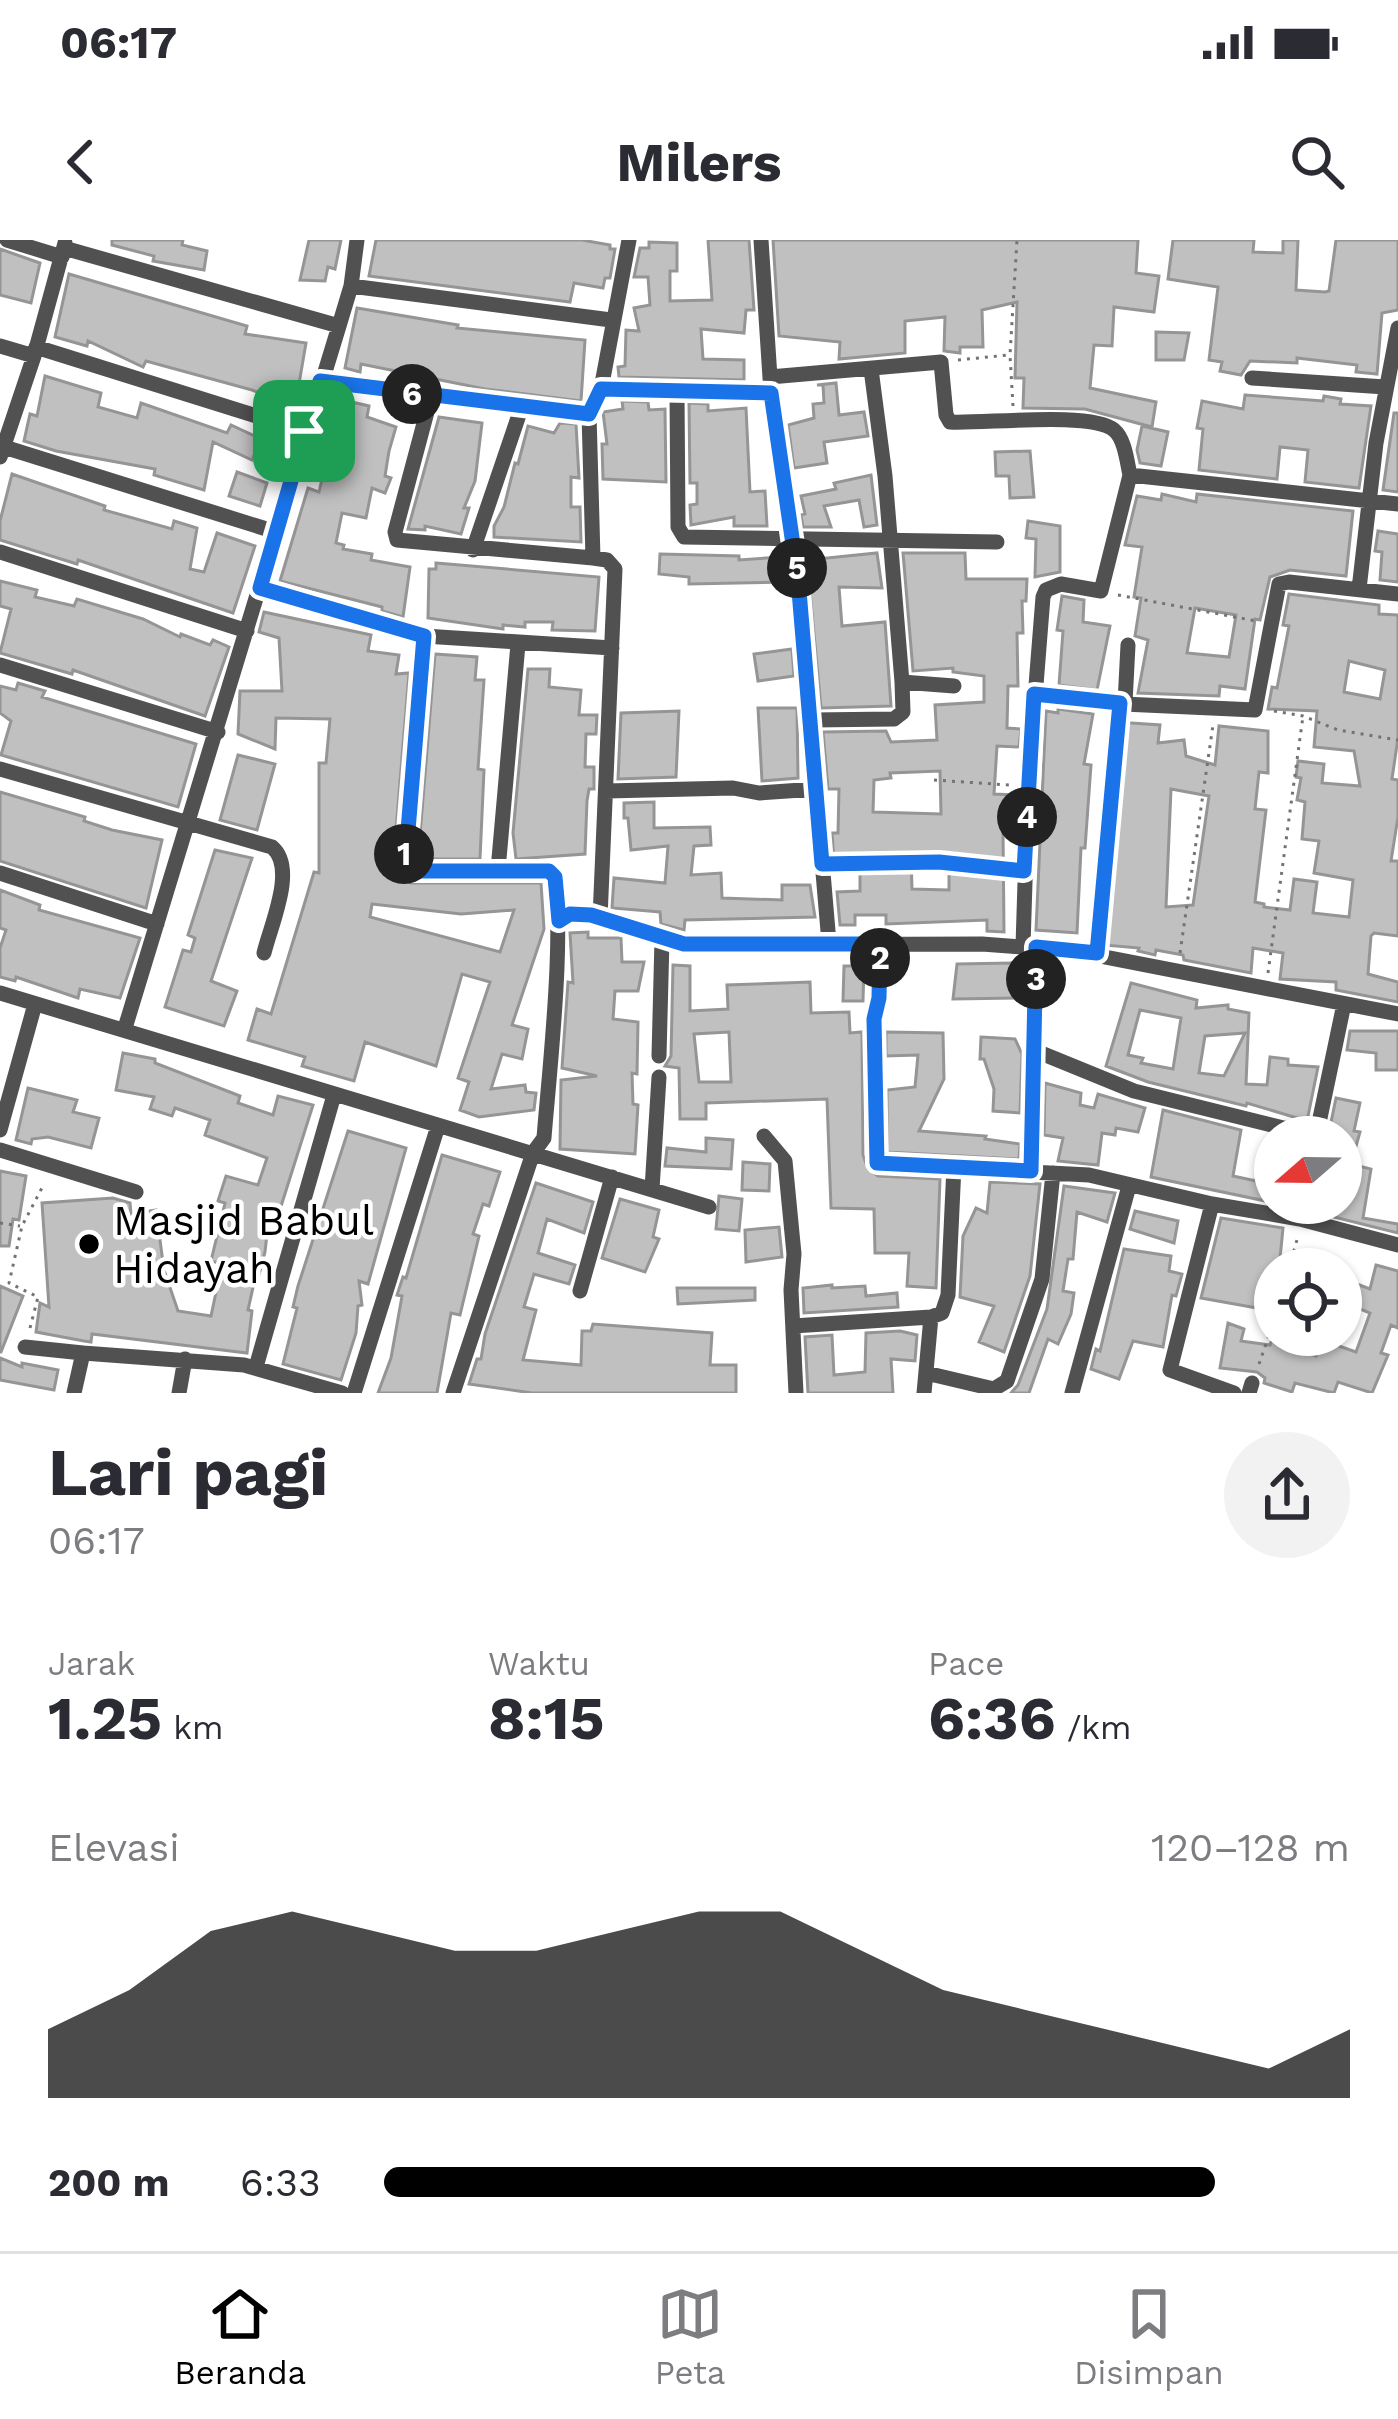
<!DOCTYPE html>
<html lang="id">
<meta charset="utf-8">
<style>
:root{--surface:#fff;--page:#f2f2f3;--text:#2b2b33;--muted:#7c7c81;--line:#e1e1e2;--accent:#000}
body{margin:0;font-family:"Work Sans",sans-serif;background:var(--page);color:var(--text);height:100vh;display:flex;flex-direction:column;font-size:45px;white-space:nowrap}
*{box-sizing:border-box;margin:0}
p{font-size:39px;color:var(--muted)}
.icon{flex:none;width:66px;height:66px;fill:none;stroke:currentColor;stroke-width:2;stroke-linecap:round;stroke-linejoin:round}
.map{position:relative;height:1153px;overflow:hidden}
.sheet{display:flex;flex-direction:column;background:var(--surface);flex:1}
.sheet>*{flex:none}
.needle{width:78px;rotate:250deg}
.tools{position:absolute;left:1254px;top:876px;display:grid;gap:24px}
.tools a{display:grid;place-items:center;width:108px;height:108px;border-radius:50%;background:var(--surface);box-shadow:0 3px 9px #0004;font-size:60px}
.pin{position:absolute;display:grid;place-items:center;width:102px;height:102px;color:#fff;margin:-51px;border-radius:24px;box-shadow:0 6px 18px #0006}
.km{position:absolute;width:60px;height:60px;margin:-30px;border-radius:50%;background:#222;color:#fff;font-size:33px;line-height:60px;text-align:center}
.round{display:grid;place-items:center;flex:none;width:126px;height:126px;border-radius:63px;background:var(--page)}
.summary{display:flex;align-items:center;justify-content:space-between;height:204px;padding:0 48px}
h1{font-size:66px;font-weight:700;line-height:90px}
.metrics{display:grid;grid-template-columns:repeat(3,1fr);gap:18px;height:204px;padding:12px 48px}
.metrics div{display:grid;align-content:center}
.metrics b{font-size:60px;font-weight:700}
.metrics small{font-size:33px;font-weight:400}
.metrics p{font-size:33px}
.chart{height:336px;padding:24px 48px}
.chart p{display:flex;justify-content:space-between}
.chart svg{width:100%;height:216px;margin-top:12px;fill:var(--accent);opacity:.7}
ul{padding:0 48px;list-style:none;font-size:39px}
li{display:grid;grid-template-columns:192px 144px 1fr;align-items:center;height:90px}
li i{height:30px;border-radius:15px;background:var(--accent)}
.status{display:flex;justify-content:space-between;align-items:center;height:84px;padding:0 60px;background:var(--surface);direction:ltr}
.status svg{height:33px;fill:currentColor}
header{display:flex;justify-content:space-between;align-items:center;height:156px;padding:0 48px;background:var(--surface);font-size:54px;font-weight:700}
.tab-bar{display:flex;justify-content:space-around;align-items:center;height:168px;border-top:3px solid var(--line);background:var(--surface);font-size:33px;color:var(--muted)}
.tab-bar a{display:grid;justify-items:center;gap:6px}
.tab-bar .active{color:var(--accent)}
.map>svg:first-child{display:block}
</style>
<div class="status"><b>06:17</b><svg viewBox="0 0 49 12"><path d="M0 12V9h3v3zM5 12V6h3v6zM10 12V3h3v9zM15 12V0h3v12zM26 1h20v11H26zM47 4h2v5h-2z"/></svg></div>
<header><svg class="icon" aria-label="back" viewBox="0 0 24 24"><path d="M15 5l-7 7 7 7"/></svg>Milers<svg class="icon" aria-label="search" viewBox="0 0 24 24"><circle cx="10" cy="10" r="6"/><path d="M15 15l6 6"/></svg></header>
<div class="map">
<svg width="1398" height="1153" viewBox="0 0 1398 1153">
<rect width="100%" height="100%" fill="#fff"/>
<path fill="#c0c0c0" stroke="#959595" stroke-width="3" fill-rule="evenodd" d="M112,0H183L182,5L207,11L204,30L153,21L154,16L112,5Z
M309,0H341L335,29L328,27L325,41L300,40Z
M376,0H582L610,5V9H615L610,38H605L603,48L574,43L570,62L369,36Z
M708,0H749L754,70H746L744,93L701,89L703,119L744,120V140L619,137L618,127L625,126L626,90L639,91L634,68L650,65L648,37H634L640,8H649V2L677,3V31H670V61L712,60Z
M773,0H1138L1136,33L1159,36L1154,72L1114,67L1112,106L1094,105L1090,148L1156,162L1152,187L1085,169L1023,168L1024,138H1015L1017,62L982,70L983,107H960V113L944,111L945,77L905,81V113L839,119L840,102L779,96Z
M1173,0H1254L1253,12L1283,13V0H1298L1296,50L1325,52L1329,51L1336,0H1398V70L1382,73L1377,134L1356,132L1357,125L1297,118V123L1250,121L1241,135L1220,131L1222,122L1209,120L1218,47L1168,39Z
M0,9L40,23L31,63L0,55Z
M69,34L247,86L245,94L306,103L295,167L252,150L146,121L143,127L88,101L87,106L55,97Z
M357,68L458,85L457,88L585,100L581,161L485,149L361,124L360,132L345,128Z
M1156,92L1189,93L1184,120H1156Z
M45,136L101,153L98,167L137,178L141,163L227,193L231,185L261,199L252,220L213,202L204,250L154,235L155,229L56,211L24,201L30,174L37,176Z
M836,143L839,175L864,172L868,196L824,202L827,223L794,228L788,185L814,178L813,164L824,163L823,145H817Z
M1245,155L1323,161L1324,156L1341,159L1340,164L1371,166L1359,248L1305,242L1308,210L1280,207L1277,239L1199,230L1203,189L1197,188L1202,161L1243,169Z
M330,157L369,166L367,177L396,187L389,211L385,236L391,238L385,253L372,248L366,278L342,273L336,303L344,305L343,309L372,314L371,320L410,327L403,377L382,371V367L280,341L308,248L319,252L334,188L324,186Z
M622,161L648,162L649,170L665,169L666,242L603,239L602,204H607L603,172L623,169Z
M689,163L708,164V171L746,168L750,252L765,251L767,286H734V277L691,285L690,265L697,264V243H690Z
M1394,173H1398V252L1383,250Z
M439,177L482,183L475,241L464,268H469L461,294L425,286V290L408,289Z
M560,183L576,184L579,238L571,237V267H580L581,302L494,297V286L504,267L515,223L518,224L528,186L554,193Z
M1142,186L1168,192L1161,226L1140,223L1137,210Z
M1030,211L1034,257L1010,258L1009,236H996L995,212Z
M237,232L267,243L260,266L229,256Z
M12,234L105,266L104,270L172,289L174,281L197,288L190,329L204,332L217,293L255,306L233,373L78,320L77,324L0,300V281Z
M871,235L877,285L864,287L859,260L824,266L831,287H803L801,275L805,274L801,256L836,249L834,243Z
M1162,254L1196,262L1197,254L1353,271L1346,336L1290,330L1270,337L1260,380L1255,379L1245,449L1220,446L1219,456L1138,453L1148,400L1135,396L1141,358L1134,357L1142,307L1125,305L1137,256L1161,260ZM1195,368L1236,375L1229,417L1187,413Z
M1028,281L1060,286V332L1035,337L1036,299L1026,298Z
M1378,291L1398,294V342L1380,340L1382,312L1375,311Z
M877,313L882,348L839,347L842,386L885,382L891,466L821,468L807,320Z
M903,313H965L966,339H1027L1026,361H1022L1023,393H1017L1018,446H1008L1007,488L1021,489L1019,507L997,506L994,554L1016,555L1015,589H1003L1004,692L987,691V680L886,684V675H855V685H840L837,652L860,651V621H834L832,593H838L839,549H828L823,492L886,491L891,502L937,500L935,465L984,462V436L953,432V428L913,431ZM940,531L941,574L873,572L874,540L891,538L890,533ZM911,615H949V650L912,649Z
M660,314L739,316V320L781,317L786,342L689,344V337L659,334Z
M436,323L599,337L595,391L552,390L553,382H525V387L503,385V389L428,378L429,329H436Z
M0,341L37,350L35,357L74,366L77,359L143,379L180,397L181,394L210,405L213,400L229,407L205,476L73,430L72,434L0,413L11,369L0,366Z
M1289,354L1379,365V374L1398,375V498L1392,539L1398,540V577L1391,621H1398V696L1374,693L1371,696L1368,734L1398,742V762L1336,750V742L1280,739L1283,713L1253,708L1251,733L1184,720L1183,715L1156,710L1155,715L1138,711L1139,708L1104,705L1116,578L1117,536H1113L1118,482L1160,485L1158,503L1184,500L1186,516L1215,525L1219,486L1268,491V533L1259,532L1255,569L1266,570L1255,662L1264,664V667L1290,670L1294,639L1317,642L1313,673L1349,677L1353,640L1314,633L1319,601L1302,599L1305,562L1297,560L1301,538L1296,537L1298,521L1324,524L1322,543L1360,546L1354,511L1314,507L1317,471L1268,469L1272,447L1277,448L1289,386L1283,385ZM1349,421L1385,430L1380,459L1344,452ZM1171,549L1209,556L1193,665L1166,667Z
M1062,356L1084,360L1083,382L1110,386L1097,450L1059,445L1063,391L1057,390Z
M264,372L371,395L368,411L399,415L396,434L409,433L393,626L397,636L411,643H541L544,689L512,785L528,789L522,819L502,814L491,849L525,845L526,852L536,853L534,870L479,877L460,870L469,842L458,838L490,742L462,734L436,826L365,802L354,841L302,826L305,817L248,800L257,769L271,774L314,632L319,633V523H326L330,479L276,478L275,509L238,494L240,451H282L279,398L259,392ZM372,664L461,674L514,670L500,712L370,677Z
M792,409L794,436L758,441L754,414Z
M435,414L477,417L475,440H484L478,529L484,530L480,619H418Z
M528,429H550L549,447L581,450L579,475H597L596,494H586L585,527H594V549H589L587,561L585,614L516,619L513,593Z
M18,443L45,451L42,457L196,504L178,567L1,515L11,481L0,473V446L16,450Z
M758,468H797L798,538L762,541Z
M1058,469L1093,474L1084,524L1091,525L1085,608H1081L1077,693L1036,690L1046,471L1058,473Z
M679,471L676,537L618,539L621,473Z
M238,515L275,524L257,590L220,580Z
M0,552L85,577L84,581L112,590L162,600L146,668L0,621Z
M654,562V588L710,587L711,605L694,606L691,635L721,633L722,658L782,660V645H810L815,677L685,680L684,690L661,684L660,672L612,668L614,638L665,643L668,606L631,610L628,578H624V563Z
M215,610L252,618L211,741L237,751L224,786L165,767L183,710L191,712L195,698L188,695Z
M0,650L40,665L39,670L140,698L120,758L80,749L78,758L16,737L15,741L0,737V708L6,690L0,688Z
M588,692V698H621L622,722H644L638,751H615L613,779L638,782L637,834L632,833L633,864L638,865L635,914L560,909L561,840L597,836L562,828L568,742L573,743L570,693Z
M1013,723L1024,724L1023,758L953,759L957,724Z
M673,725L690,726V771L728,769L727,745L810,742L811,773L849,772L850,793L862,792L863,915L868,929L878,936L940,939L936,1048L907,1046L909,1013H875L874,969L831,968L827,859L706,863V879H680L679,828L665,826L671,816ZM729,792L731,842H699L694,794Z
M844,726H864L863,761H843Z
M1131,743L1197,760L1196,768L1228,765V769L1249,773L1246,844L1267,845L1270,817L1288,819V825L1318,827L1307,881L1247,863L1246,866L1148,842L1106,826ZM1140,770L1181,778L1173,829L1141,823L1143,818L1128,815ZM1245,793L1224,836L1199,833L1205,796Z
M1350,791H1398V830H1376V813L1347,810Z
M886,792L943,793L944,839L919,891L986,896L985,899L1020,904L1019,919L887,912V850L915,847L918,815L886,816Z
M981,797L1015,799L1022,814L1020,873L993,871L994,849L984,819H980Z
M123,813L155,819V823L240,856L238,863L273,875L278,856L313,865L277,979L269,976L265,1012L259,1035L256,1034L248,1070L252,1071L247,1113L92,1094L91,1102L84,1101L36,1092L40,1063L49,1067L42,963L113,958L130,963L131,974L156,970L164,1030L178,1071L211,1076L222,1024L211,1021L225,963L218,961L226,936L258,945L267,918L205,895L210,880L175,868L172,876L150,869L154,857L116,850Z
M1045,843L1081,853L1080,865L1094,868L1098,854L1145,868L1138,892L1116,888L1115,895L1102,893L1098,925L1058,921L1063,898L1044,895Z
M28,848L77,860L73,872L99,878L91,908L48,897L32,899L31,904L16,900Z
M1336,858L1360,863L1354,891L1360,892L1351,924L1371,929L1363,978L1398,984V993L1278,963H1341V897H1328Z
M1163,870L1241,890L1233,936L1261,942L1271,907L1275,908V963L1151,937Z
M348,891L406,908L368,1044L359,1041L362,1065L358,1066L356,1093L341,1140L283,1124L297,1068L293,1067L298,1046Z
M706,898L733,900L731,929L665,926L667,908L706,912Z
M442,915L500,932L489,966L483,964L473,994L479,996L460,1075L451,1073L437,1153H378L391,1118L402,1056L397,1055L403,1037L406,1038Z
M743,922L770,924L769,951L742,950Z
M0,931L26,936L19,980L13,979L9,1006H0Z
M990,942L1040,944L1030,1036L1004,1112L979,1102L994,1066L960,1057L963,996L976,968L987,973Z
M536,943L593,962L584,993L547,979L538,1013L575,1025L569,1044L534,1034L524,1067L536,1070L523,1120L581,1125L582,1091H591L593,1084L712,1093L710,1125H736V1153H532L469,1144L477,1119H481L485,1094Z
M1064,946L1115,953L1107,982L1077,972L1073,1019H1068L1063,1051L1074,1053L1071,1074L1058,1104L1048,1099L1029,1153H1011L1018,1145L1047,1069Z
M719,956L742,959L739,991L716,989Z
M620,959L659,970L653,997L659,999L645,1032L602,1018Z
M1135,971L1178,981L1174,1003L1130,989Z
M1221,978L1283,988L1279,1029H1275L1268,1070L1201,1058Z
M779,987L782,1017L746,1022L745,990Z
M1124,1009L1171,1016L1169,1031L1182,1034L1176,1056L1172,1055L1163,1107L1133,1101L1119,1139L1091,1129L1096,1109L1100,1111Z
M1376,1025L1398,1031V1088L1391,1085L1381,1113L1388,1115L1372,1153L1338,1142L1334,1153L1295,1143L1292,1152L1264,1143L1265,1138L1257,1132L1220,1128L1228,1083L1244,1089L1241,1101L1270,1105L1272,1099L1316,1116L1322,1100L1356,1112L1370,1073L1341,1061V1038L1370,1049Z
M832,1045V1048L865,1046L866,1056L897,1053L898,1067L804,1073L803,1048Z
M0,1046L23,1056L1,1112H0Z
M677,1048H755V1060L678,1064Z
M900,1091L917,1095L915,1121L891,1119L893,1153H808L805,1097L832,1095L834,1135L865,1132L866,1093Z
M0,1118L22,1127V1123L58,1130L54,1150L0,1140Z"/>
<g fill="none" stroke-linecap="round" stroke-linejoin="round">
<path stroke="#737373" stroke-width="3" stroke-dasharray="3 6" stroke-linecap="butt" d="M958,120L1008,115
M1013,166L1010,115L1017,0
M1118,355L1256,381
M1274,471L1303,476L1338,490L1398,500
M934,540L1009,545
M841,624L939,622L1011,630
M1098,700L1118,482
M1180,713L1213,485
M1268,733L1303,476
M0,983L20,986
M1289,1029L1298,996
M30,1088L38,1057L9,1043L22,986L44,944
M1259,1124L1275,1078"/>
<path stroke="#515151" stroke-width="15" d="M7,0L62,17
M761,0L771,153L798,339L829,703
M64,8L339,86
M351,46L611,80
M0,106L34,116
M36,107L304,191
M871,129L885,236L902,442
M770,137L941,122L946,175L950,182C983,184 1091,171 1114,190C1125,199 1127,222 1130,235L1398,264
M1252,138L1385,147
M321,141L589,174
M601,149L771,153
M677,152L678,287L684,297L997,302
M431,157L395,292L397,300L593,318L607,320L615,329L600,678
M4,207L276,292
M0,217L34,116L65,3
M473,310L522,166
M0,312L247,391
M593,318L589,174L601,149L629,0
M260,348L424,396L612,408
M1359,349L1376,203L1398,88
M424,396L405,627L411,631H549C570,655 547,854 544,898L533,913L453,1153
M0,425L218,492
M1034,454L1101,463L1255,470L1279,344L1289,342L1398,354
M1125,463L1128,405
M812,480L894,479L903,472L902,442L954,446
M0,529L272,607C297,628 271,684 264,713
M606,551L733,548L759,553L816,549
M498,630L518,404
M0,633L157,684
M559,681L570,673C614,673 655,702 701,705L982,704L1074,711L1398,774
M880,704L879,757L874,779L875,915L879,924L1089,935L1212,964L1300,979L1398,1005
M1023,706L1028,546L1043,357L1046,350L1061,344L1101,351L1130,235
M0,753L709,967
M125,788L339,86L351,46L357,0
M1036,811L1134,851L1316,896
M659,816L662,699
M0,890L35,764
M764,896L785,921L794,1014L791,1050L796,1153
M1316,897L1344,764
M0,910L136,952
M1031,931L1036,707
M652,949L659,837
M1212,964L1170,1130L1234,1153
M580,1051L612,937
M793,1086L931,1077
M25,1107L83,1113
M256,1127L334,855
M926,1133L994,1149L1007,1141L1042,1039L1053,933
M74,1153L83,1113L244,1125L342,1153
M179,1153L185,1119
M354,1153L438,886
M924,1153L931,1077L942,1073L948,1055L954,926
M1072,1153L1129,946
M1249,1153L1252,1143"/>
</g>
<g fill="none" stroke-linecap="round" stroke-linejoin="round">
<defs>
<path id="route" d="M320,141L589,174L601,149L771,153L798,339L822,624L939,622L1024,631L1034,454L1120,463L1097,713L1036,707L1031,931L877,923L874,779L879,758L880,704H684L591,675L570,674L559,681L555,637L549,631H411L405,627L424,396L260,348Z"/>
</defs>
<use href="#route" stroke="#fff" stroke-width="24"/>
<use href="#route" stroke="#1a73e8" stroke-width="15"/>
</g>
<circle fill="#000" stroke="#fff" stroke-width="4.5" cx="89" cy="1004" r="12"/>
<g text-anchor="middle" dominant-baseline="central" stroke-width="9" stroke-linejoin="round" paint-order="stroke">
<g font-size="42" fill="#000" stroke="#fff" text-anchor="start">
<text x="113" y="980">Masjid Babul<tspan x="113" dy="48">Hidayah</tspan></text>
</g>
</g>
</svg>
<div class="tools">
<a><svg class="needle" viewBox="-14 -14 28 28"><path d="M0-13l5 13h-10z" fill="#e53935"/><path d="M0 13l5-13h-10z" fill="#7c7c81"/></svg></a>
<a><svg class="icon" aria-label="locate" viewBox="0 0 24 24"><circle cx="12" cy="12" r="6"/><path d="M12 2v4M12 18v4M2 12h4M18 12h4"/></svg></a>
</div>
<div class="pin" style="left:304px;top:191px;background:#1e9e55"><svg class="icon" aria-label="arrive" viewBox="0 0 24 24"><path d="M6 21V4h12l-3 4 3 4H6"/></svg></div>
<b class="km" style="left:404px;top:614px">1</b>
<b class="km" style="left:880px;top:718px">2</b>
<b class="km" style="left:1036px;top:739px">3</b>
<b class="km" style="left:1027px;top:577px">4</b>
<b class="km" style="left:797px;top:328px">5</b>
<b class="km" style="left:412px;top:154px">6</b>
</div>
<section class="sheet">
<div class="summary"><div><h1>Lari pagi</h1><p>06:17</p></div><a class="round"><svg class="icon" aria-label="share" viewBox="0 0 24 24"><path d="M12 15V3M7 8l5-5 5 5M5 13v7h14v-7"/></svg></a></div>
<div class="metrics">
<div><p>Jarak</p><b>1.25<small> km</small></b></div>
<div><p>Waktu</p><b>8:15</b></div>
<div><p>Pace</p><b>6:36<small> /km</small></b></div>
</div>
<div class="chart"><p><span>Elevasi</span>120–128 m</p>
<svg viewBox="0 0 160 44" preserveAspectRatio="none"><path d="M0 44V30L10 22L20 10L30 6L40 10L50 14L60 14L70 10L80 6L90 6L100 14L110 22L120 26L130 30L140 34L150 38L160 30V44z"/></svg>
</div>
<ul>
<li><b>200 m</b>6:33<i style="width:86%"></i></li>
</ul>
</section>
<nav class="tab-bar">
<a class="active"><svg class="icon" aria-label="home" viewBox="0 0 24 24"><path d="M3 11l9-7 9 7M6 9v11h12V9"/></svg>Beranda</a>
<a><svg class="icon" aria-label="map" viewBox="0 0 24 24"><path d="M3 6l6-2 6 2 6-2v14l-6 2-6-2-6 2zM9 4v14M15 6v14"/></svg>Peta</a>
<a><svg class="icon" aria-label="saved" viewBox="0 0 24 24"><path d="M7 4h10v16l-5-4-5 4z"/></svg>Disimpan</a>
</nav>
